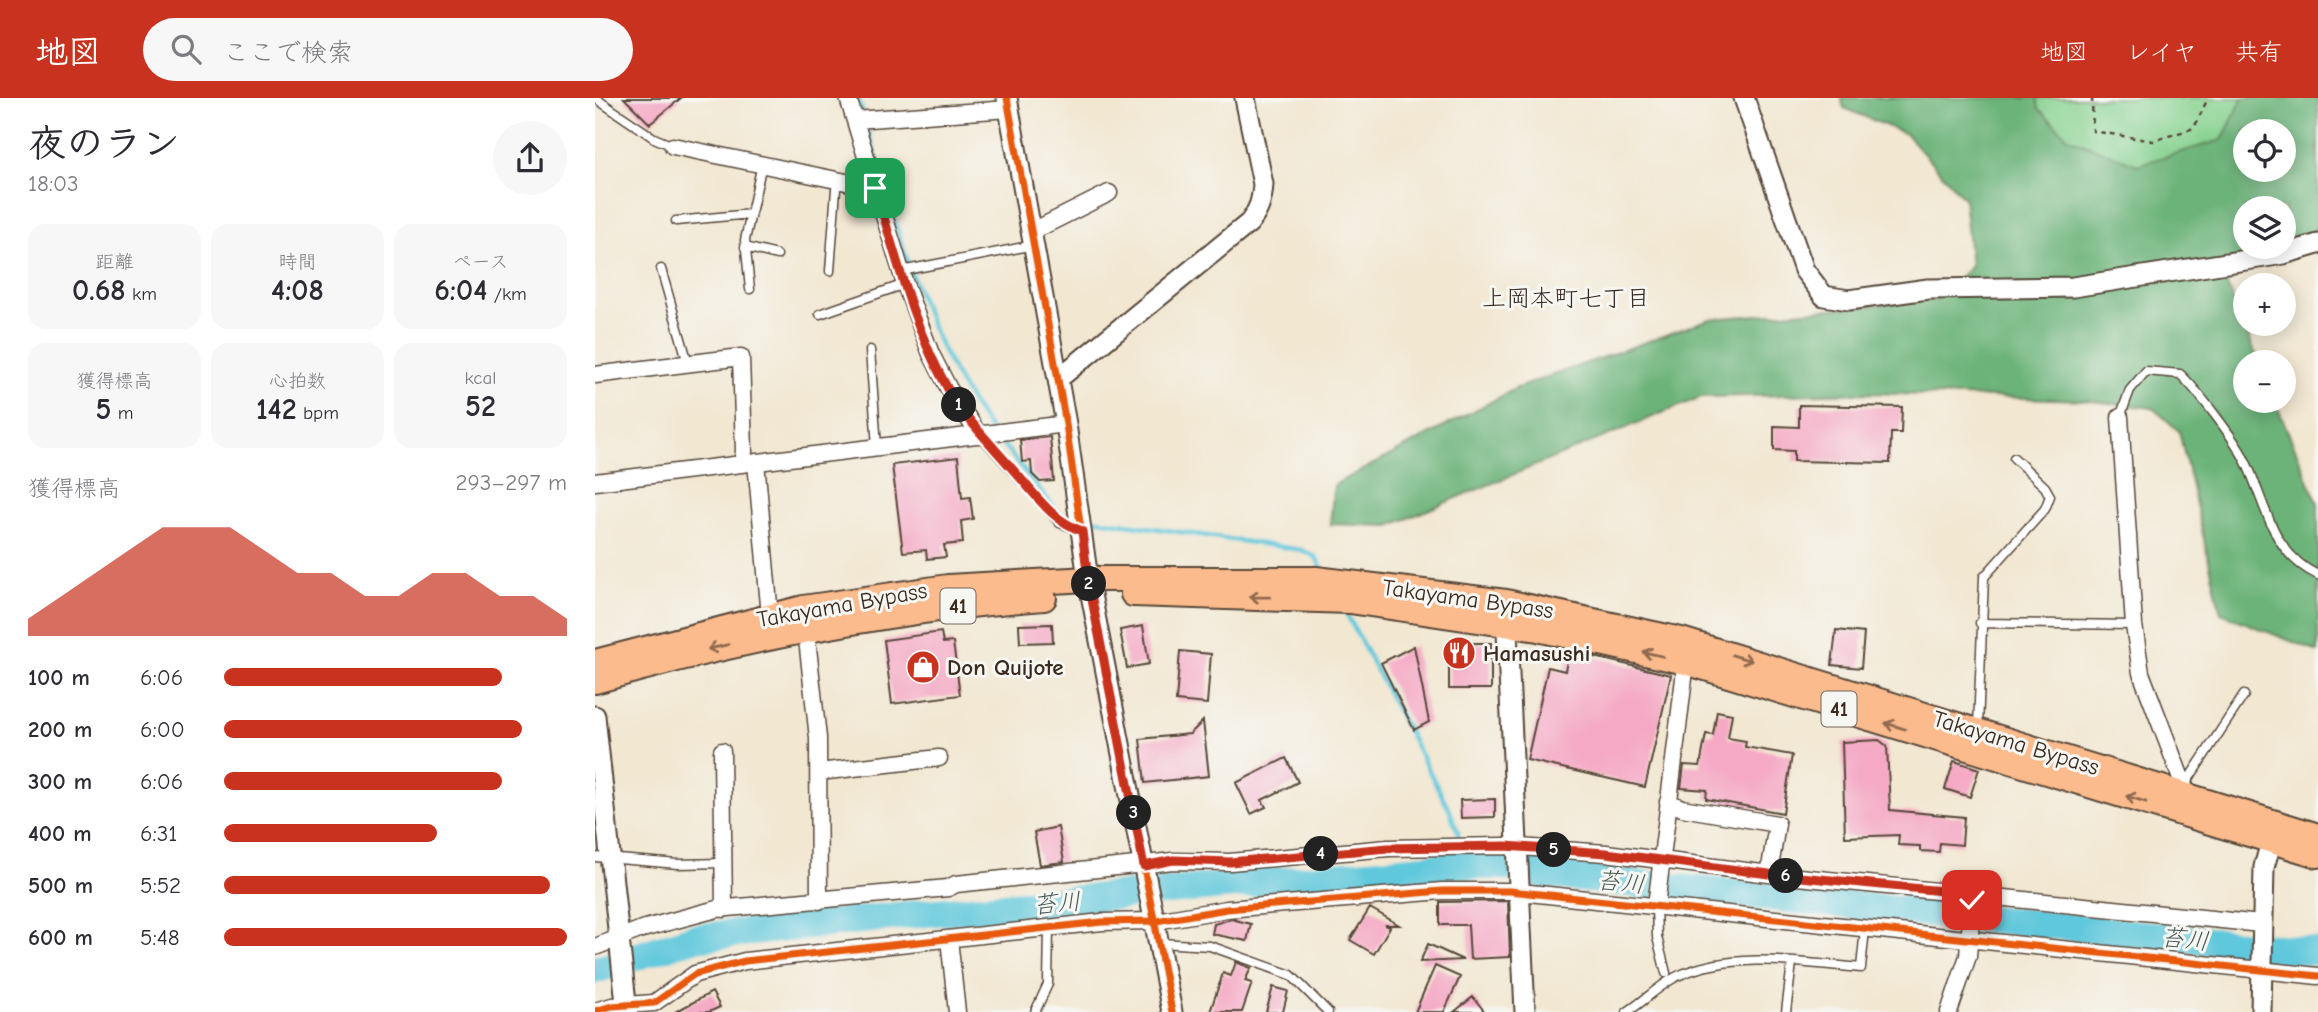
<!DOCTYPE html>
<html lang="ja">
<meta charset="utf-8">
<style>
:root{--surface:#fff;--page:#f7f7f7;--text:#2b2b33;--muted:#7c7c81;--accent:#c8321e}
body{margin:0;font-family:"Comic Neue","Klee One",sans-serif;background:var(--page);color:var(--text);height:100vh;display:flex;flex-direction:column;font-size:26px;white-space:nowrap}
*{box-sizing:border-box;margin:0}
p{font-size:23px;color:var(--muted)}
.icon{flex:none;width:38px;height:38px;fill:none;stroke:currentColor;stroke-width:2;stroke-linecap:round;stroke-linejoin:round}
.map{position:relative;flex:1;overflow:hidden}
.sheet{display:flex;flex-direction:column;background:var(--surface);width:595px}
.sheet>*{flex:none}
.tools{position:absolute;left:1638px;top:21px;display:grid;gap:14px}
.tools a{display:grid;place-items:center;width:63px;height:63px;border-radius:50%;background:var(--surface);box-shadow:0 4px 18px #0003;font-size:35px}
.pin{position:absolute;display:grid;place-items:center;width:60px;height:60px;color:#fff;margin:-30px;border-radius:14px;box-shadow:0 4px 10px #0006}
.km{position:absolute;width:35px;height:35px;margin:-18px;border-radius:50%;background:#222;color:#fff;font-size:19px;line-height:35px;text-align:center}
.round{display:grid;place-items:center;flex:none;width:74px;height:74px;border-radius:37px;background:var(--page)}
.overview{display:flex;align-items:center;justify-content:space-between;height:119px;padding:0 28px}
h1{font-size:38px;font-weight:800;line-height:52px}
.figures{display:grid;grid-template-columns:repeat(3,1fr);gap:10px;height:119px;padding:7px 28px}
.figures div{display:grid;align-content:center;border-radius:18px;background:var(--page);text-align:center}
.figures b{font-size:30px;font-weight:800}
.figures small{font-size:19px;font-weight:400}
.figures p{font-size:19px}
.chart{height:196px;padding:14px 28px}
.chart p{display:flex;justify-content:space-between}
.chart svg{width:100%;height:126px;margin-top:7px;fill:var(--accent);opacity:.7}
ul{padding:0 28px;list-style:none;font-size:23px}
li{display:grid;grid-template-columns:112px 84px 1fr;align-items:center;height:52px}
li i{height:18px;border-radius:9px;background:var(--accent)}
header{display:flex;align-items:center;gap:42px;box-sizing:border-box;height:98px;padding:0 35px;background:var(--accent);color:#fff}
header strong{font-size:33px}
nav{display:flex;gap:38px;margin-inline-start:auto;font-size:24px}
.search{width:490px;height:63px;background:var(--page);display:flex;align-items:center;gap:18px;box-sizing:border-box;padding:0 24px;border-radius:38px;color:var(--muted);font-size:26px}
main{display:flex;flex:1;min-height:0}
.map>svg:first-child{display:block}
</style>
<header>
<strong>地図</strong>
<div class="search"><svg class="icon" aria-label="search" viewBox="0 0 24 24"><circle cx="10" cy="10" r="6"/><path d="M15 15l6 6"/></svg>ここで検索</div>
<nav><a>地図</a><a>レイヤ</a><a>共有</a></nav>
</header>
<main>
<section class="sheet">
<div class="overview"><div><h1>夜のラン</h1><p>18:03</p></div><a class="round"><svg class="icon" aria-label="share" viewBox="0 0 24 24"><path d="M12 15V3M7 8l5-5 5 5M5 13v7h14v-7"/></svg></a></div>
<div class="figures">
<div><p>距離</p><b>0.68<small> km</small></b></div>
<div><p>時間</p><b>4:08</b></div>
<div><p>ペース</p><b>6:04<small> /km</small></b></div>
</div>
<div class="figures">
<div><p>獲得標高</p><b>5<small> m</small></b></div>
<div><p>心拍数</p><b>142<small> bpm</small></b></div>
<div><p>kcal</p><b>52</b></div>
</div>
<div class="chart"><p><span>獲得標高</span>293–297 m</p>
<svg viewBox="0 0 160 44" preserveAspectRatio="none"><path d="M0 44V38L10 30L20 22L30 14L40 6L50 6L60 6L70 14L80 22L90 22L100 30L110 30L120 22L130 22L140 30L150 30L160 38V44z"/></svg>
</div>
<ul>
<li><b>100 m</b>6:06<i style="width:81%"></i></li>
<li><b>200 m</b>6:00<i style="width:87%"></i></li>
<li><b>300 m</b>6:06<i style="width:81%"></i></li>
<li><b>400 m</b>6:31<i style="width:62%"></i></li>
<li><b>500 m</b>5:52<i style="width:95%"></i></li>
<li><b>600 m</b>5:48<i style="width:100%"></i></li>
</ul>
</section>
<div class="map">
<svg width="1723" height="914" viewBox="0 0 1723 914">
<rect width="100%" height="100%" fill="#f6f6f2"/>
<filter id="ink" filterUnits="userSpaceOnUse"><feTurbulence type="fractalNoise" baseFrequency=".0143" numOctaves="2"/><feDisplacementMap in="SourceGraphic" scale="14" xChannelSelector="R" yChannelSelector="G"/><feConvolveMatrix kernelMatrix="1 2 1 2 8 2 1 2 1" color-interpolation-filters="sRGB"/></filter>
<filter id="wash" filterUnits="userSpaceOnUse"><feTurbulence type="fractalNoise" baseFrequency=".00686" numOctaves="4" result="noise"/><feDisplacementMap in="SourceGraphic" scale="28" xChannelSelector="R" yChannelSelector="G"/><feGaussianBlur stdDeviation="1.57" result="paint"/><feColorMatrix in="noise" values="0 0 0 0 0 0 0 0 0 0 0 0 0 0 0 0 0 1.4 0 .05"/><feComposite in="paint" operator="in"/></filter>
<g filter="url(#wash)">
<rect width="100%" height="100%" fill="#f2e7d1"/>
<path fill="#85d18e" stroke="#607e56" stroke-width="2" fill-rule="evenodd" d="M1405,0H1723V134L1689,145V110H1650V149L1576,166ZM1650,33H1689V72H1650Z"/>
<path fill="#6cb379" stroke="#546e4c" stroke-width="2" fill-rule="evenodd" d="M1246,0H1442L1444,11L1474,40L1542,67L1627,42L1648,0H1723V130L1631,186L1664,264H1650V303H1680L1723,405V554L1626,515L1584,333L1558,310L1487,302L1272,295L1106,299L794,428L735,426L739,387L922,290L1115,221L1341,202L1376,168L1369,100L1311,36L1249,10ZM1650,33H1689V72H1650ZM1650,110H1689V149H1650Z"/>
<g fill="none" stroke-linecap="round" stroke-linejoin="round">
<path stroke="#60c8dc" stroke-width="4.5" d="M263,0C299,112 323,237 396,332
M402,339L465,417L478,419
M490,420L707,452L721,459L728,473
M749,511L855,713L863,734V744
M863,767V753"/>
<path stroke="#60c8dc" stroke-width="28" d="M0,872L98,840L331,815L863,767L909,768L945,776L1723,854"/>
</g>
<g id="blocks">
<path fill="#f5a9c4" d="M29,0H86L55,26Z
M1204,307L1307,309L1306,335H1296L1295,365L1199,363V353L1179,352V328L1204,329Z
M455,339L459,383L445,384L437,376L436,363L427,364L425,342Z
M363,359L367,400L375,399L378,421L366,423L368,445L349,447L351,459L332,461L331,452L308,454L297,367Z
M457,526L458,544L425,545L424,527Z
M548,528L554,566L532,570L525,532Z
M1241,532L1269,535L1266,570L1237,567Z
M346,534L348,545L358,544L365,597L297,606L289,542Z
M854,545H896V591H854Z
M819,548L834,624L819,632L786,565Z
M585,553L616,556L612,606L581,603Z
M974,553L1076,577L1050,689L932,662L953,569L970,573Z
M1122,613L1137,616L1133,640L1151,643L1150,649L1197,657L1188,715L1111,701L1112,692L1086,690L1089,667L1105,668L1111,636L1118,637Z
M608,623L614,678L550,685L545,641L595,636Z
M1284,642L1292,648L1295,712L1369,719L1367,747L1345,745L1344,754L1325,753V748L1303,747L1304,737L1250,739L1247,644Z
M691,660L703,684L667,702L671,709L656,716L641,685Z
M1359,663L1384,671L1375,699L1350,691Z
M900,701V719L866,720L865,702Z
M463,729L469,764L445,767L439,734Z
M913,803L915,859L875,861L873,827H845V804Z
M775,810L804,827H790L795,829L779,856L755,842Z
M636,821L656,826L652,843L617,836L619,826Z
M833,846L868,862L825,864Z
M641,864L656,870L650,883L657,885L647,914H615L628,875L636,878Z
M840,868L865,879L849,914H820Z
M678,889L693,893L688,914H671Z
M117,894L125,909L114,914H80Z
M878,899L890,914H859Z"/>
</g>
</g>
<g filter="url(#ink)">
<use href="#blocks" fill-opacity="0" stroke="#564639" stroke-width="2"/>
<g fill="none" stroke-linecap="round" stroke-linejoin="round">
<defs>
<path id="service" d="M0,0L59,40L78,48
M81,123L156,116
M150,149L182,157
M66,171L93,265
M235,173L241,91L245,82
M306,173L439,147
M155,191L150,142L167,66
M225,216L310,186
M275,252L282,349
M1525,319L1535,292L1551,273L1585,276C1603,293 1639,340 1650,362C1671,405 1676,456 1723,477
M387,339L465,425L485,432
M1385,525L1539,527
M1383,629L1389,479L1450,411L1455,398L1450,389L1419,360
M1589,688L1649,597
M0,759L83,766L129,765
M1061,808L1062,839L1071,875
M565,845L615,848L696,877L733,914
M440,914L453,886L454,830
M1032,914C1050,903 1066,885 1085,877C1140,853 1208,865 1266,870L1270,831
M1191,914L1197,865"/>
<path id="minor" d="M253,0L310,186L336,256L354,291L384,337
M260,22L414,11
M78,48L280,90
M436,134L514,95
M0,277L146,259L149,353L147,366
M1525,319L1539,527L1546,575L1589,688L1586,697
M161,364L174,507
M0,384L471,326
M211,532L223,640L224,803
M127,653L129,811
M224,674L344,660
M1073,704L1087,710L1182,726L1174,776
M1061,808L1091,564
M354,841L362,914
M0,849L47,831L122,811L353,790L361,786L578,763L635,764L793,750L910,748L1011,755L1174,776L1666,826
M0,913L17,908L59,905L100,876L150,863L507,824L561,823L632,811L847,793H915L1723,878
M1354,914L1373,858L1378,796"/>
<path id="tertiary" d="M412,0L471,326L493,481L577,914
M1149,0L1209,172L1229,198L1254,202L1333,191L1478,189L1689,156L1723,146
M463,281L654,125C664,113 667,102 668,86L650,0
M911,512L930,914
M0,618L32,914
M1666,914L1669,769L1680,731"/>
<path id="trunk" d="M538,496L755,503L943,531L1091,564L1723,757
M0,564L208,510L353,489L493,481H721L911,504L1086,542L1723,738
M0,583C147,541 296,512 449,500"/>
</defs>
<use href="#service" stroke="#564639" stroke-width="11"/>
<use href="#minor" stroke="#564639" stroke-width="19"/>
<use href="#tertiary" stroke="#564639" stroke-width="23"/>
<use href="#trunk" stroke="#564639" stroke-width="28"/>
<path stroke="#564639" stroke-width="2.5" stroke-dasharray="5 5" stroke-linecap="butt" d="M1497,0L1498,33L1558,43L1599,30L1613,0"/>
<use href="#service" stroke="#fff" stroke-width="8"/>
<use href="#minor" stroke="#fff" stroke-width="16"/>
<use href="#tertiary" stroke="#fff" stroke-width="19"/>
<use href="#trunk" stroke="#fbbb8c" stroke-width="24"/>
<defs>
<path id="cycleway" d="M412,0L471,326L493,481L577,914
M0,913L17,908L59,905L100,876L150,863L507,824L561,823L632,811L847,793H915L1723,878"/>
</defs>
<use href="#cycleway" stroke="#f6f6f2" stroke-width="11"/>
<use href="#cycleway" stroke="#e8590c" stroke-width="7"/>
</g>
<defs><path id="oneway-shaft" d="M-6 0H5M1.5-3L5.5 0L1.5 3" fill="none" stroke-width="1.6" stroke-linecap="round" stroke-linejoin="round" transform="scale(1.75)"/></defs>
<g stroke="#916b50">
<use href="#oneway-shaft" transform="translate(665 499) rotate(-179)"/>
<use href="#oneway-shaft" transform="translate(123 549) rotate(167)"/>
<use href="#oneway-shaft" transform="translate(1058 556) rotate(-167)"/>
<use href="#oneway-shaft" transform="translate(1147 560) rotate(17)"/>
<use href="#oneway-shaft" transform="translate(1300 628) rotate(-163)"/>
<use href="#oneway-shaft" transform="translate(1541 701) rotate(-163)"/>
</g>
</g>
<g fill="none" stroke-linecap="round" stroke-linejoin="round" filter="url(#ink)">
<defs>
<path id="route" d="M280,90C301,157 318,230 353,291C372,323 397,347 420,374C443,399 455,421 487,433L493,481L549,768L578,762L635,764L793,750L910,748L1011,755L1174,776L1378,796L1377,802"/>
</defs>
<use href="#route" stroke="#fff" stroke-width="14"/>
<use href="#route" stroke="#c8321e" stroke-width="9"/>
</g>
<defs>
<symbol id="restaurant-disc" viewBox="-11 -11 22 22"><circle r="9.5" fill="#c8321e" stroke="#f6f6f2"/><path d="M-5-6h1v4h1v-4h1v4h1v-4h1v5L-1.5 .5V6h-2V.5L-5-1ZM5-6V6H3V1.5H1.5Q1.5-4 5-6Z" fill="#fff"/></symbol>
<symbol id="shop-disc" viewBox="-11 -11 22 22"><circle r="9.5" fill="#c8321e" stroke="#f6f6f2"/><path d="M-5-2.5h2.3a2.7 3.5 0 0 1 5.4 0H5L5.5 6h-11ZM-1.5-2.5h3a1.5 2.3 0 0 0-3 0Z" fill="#fff"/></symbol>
</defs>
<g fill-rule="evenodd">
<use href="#restaurant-disc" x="845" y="536" width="38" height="38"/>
<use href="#shop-disc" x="309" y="550" width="38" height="38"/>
</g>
<g text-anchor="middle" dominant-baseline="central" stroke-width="6" stroke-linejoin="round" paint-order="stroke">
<g fill="#f6f6f2" stroke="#73675e" stroke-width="2">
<rect x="345.5" y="490.5" width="35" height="35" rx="5"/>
<rect x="1226.5" y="593.5" width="35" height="35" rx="5"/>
</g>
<g font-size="21" font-weight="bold" fill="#3b2a1e">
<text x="363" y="508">41</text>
<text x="1244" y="611">41</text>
</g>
<g font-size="23" fill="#3b2a1e" stroke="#f6f6f2">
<text transform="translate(873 501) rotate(8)">Takayama Bypass</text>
<text transform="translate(247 507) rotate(-10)">Takayama Bypass</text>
<text transform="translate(1421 645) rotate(17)">Takayama Bypass</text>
</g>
<g font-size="23" font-weight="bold" fill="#3b2a1e" stroke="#f6f6f2" text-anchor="start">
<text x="888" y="555">Hamasushi</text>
<text x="352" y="569">Don Quijote</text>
</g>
<g font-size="24" fill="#3b2a1e" stroke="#f6f6f2">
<text x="971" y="200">上岡本町七丁目</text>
</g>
<g font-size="24" font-style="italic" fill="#465957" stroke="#f6f6f2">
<text transform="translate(1026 784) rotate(6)">苔川</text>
<text transform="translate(462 805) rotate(-5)">苔川</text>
<text transform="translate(1590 841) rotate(6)">苔川</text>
</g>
</g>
</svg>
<div class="tools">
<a><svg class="icon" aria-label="locate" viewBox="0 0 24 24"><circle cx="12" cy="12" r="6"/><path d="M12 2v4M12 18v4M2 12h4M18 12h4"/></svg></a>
<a><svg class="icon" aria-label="layers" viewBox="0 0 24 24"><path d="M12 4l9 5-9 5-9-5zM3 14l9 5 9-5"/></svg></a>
<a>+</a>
<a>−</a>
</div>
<div class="pin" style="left:280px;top:90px;background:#1e9e55"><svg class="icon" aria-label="arrive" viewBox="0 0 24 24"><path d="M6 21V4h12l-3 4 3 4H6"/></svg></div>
<div class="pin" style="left:1377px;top:802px;background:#d93025"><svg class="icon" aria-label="check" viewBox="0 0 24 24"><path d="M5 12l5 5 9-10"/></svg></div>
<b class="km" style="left:364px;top:307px">1</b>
<b class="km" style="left:494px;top:486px">2</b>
<b class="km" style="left:539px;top:715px">3</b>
<b class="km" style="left:726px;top:756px">4</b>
<b class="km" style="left:959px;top:752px">5</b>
<b class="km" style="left:1191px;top:778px">6</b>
</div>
</main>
